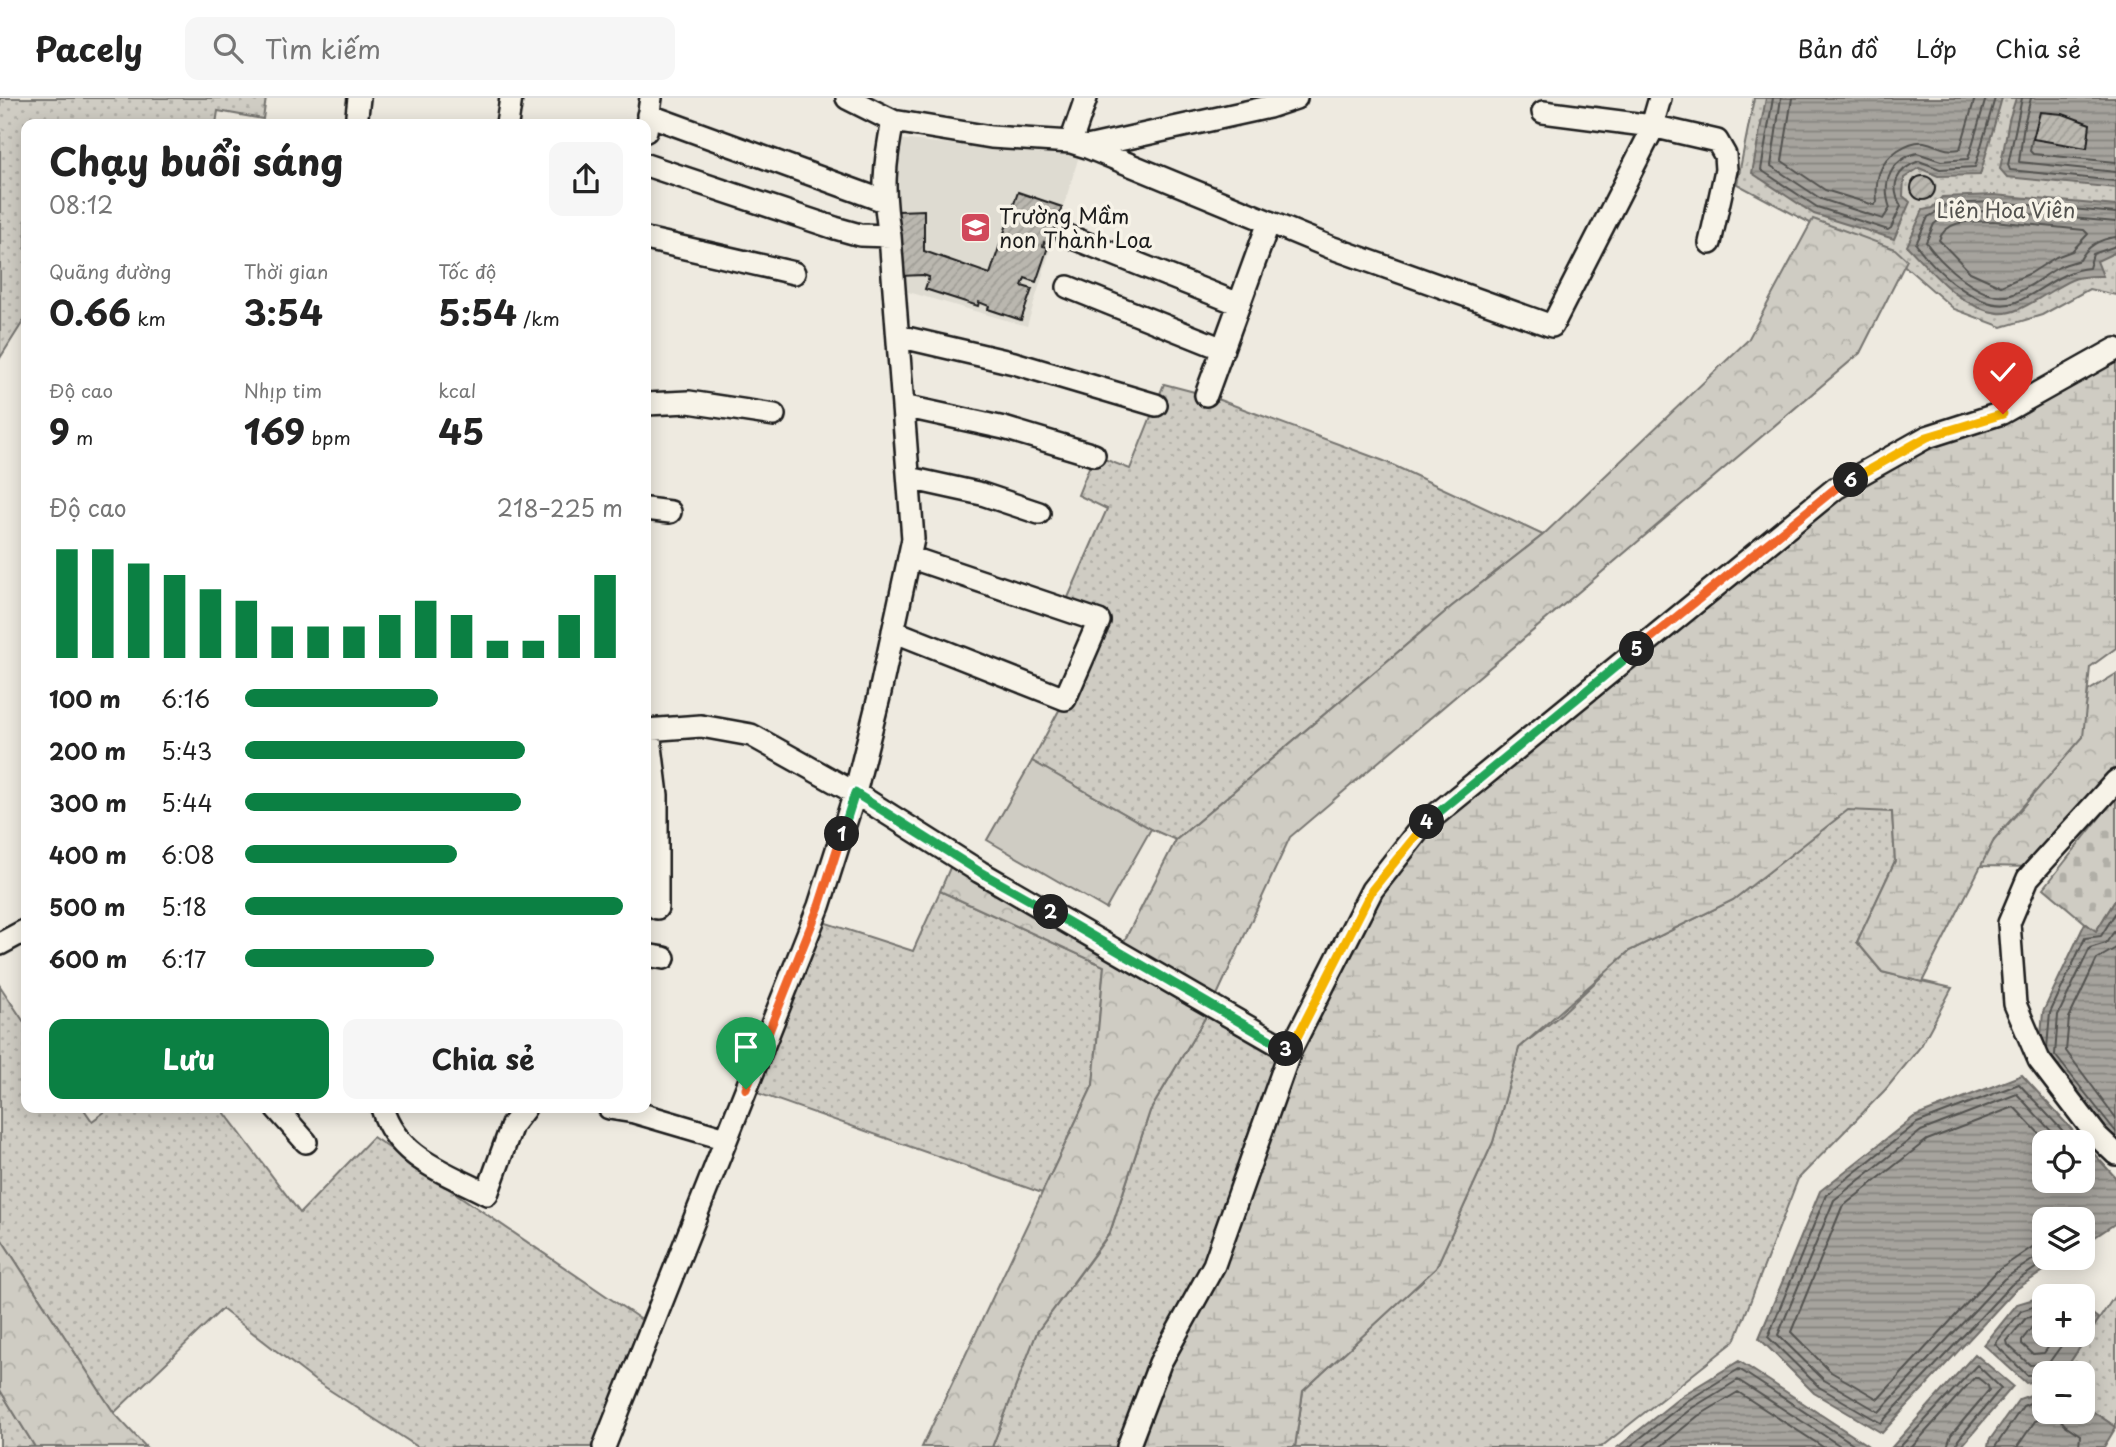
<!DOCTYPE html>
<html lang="vi">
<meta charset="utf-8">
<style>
:root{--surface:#fff;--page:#f6f6f6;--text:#222;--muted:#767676;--line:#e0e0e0;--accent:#0b8043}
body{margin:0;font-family:"Playpen Sans",sans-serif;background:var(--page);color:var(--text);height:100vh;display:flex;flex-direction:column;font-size:26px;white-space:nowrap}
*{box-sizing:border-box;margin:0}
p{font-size:23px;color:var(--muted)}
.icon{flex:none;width:38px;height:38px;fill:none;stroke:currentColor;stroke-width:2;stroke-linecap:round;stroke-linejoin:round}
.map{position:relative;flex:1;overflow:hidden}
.details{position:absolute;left:21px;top:21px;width:630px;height:994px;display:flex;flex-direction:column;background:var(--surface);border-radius:14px;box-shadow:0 4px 18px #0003}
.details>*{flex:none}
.fabs{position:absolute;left:2032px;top:1032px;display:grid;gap:14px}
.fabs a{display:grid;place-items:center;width:63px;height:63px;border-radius:14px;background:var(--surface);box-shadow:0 4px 18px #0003;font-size:35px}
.pin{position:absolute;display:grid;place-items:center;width:60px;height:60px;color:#fff;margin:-72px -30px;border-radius:50% 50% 50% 0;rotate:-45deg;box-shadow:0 0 7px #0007}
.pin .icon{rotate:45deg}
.km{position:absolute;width:35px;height:35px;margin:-18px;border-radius:50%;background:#222;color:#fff;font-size:19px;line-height:35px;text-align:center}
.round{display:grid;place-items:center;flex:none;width:74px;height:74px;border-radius:14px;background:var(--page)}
.summary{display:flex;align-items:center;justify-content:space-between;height:119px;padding:0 28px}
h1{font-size:38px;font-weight:700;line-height:52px}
.stats{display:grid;grid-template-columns:repeat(3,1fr);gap:10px;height:119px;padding:7px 28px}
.stats div{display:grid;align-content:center}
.stats b{font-size:35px;font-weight:700}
.stats small{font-size:19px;font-weight:400}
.stats p{font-size:19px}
.chart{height:196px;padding:14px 28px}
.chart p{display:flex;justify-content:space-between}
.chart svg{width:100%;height:126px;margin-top:7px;stroke:var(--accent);stroke-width:6}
.cta{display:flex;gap:14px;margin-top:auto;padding:14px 28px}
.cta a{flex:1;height:80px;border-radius:14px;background:var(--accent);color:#fff;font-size:28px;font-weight:700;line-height:80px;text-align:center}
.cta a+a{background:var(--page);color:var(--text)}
ul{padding:0 28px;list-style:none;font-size:23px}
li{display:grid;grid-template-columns:112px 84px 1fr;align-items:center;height:52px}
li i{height:18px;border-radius:9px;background:var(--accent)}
header{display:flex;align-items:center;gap:42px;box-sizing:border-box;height:98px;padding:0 35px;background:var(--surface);border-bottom:2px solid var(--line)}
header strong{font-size:33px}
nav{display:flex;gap:38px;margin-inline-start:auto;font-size:24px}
.search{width:490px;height:63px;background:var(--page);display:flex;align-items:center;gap:18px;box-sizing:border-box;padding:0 24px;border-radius:14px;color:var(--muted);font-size:26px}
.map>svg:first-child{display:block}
</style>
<header>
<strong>Pacely</strong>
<div class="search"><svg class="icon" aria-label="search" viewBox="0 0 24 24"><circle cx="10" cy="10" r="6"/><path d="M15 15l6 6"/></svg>Tìm kiếm</div>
<nav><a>Bản đồ</a><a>Lớp</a><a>Chia sẻ</a></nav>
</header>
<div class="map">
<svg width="2116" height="1349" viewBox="0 0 2116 1349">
<defs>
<pattern id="grass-dots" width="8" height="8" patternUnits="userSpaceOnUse" patternTransform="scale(1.75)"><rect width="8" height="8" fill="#cfccc3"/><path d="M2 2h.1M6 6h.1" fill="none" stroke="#b1afa7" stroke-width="1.8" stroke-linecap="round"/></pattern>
<pattern id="forest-crowns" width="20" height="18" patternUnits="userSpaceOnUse" patternTransform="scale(1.75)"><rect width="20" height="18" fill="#cfccc3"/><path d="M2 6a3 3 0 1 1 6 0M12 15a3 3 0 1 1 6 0" fill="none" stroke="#b1afa7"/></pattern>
<pattern id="wetland-marsh" width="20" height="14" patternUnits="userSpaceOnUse" patternTransform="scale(1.75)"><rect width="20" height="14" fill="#cfccc3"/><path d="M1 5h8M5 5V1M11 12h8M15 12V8" fill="none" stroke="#b1afa7"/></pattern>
<pattern id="cemetery-stones" width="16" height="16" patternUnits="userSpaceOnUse" patternTransform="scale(1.75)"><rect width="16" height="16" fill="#cfccc3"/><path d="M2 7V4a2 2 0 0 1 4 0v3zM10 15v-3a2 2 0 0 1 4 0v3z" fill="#b1afa7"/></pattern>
<pattern id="water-rules" width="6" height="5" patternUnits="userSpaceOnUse" patternTransform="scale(1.75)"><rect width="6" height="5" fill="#a6a39d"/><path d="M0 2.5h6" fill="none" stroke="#86847f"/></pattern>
<pattern id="building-hatch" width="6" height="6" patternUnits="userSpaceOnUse" patternTransform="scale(1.75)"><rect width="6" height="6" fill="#bab7af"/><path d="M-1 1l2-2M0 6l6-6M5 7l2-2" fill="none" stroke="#9f9d96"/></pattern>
</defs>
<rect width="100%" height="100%" fill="#eeeae0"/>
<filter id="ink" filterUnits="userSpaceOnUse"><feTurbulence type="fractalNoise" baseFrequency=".0143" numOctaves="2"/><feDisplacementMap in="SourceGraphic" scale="14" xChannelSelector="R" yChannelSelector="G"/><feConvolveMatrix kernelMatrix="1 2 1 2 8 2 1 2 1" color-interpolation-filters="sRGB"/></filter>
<g filter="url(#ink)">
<path fill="#dedbd1" d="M897,41L1079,58L1027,228L898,191L893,67Z"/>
<path fill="url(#grass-dots)" stroke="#767470" stroke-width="2" d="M0,0H266L263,21L218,13L216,26H26V219L0,260Z
M1754,0H2116V197L2089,191L2042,217L2002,229L1954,211L1890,155L1810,125L1737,86Z
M1164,286L1206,297L1384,363L1543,437L1451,509L1176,742L1151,731L1032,663L1065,601L1099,524L1063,511L1107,411L1078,397L1094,357L1130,371Z
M1856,705L1892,714L1895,763L1857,844L1882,874L1952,890L1921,948L1886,991L1798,1081L1735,1243L1601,1349H1295L1303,1293L1436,1170L1493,1044L1519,950L1558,919L1629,853L1733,802Z
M940,793L1104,868L1093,987L1042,1095L746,991L814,821L913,853Z
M0,888L26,927V1010H83L92,1023L110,1010H221L300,1115L373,1039L652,1229L604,1349H418L314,1282L222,1211L114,1315L0,1139Z
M1212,908L1290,953L1214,1167L1128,1349H992L1037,1234L1110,1135L1150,1013Z
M2116,1196V1329L2083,1307L2082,1276H2062Z
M0,1292L35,1349H0Z"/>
<path fill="url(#forest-crowns)" stroke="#767470" stroke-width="2" d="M1813,121L1895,151L1907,162L1860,255L1290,739L1212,908L1150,1013L1110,1134L1037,1234L992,1349H922L1093,987L1104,868L940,793L955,758L1119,853L1176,742L1451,509L1543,437L1748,242Z
M2116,576V694L2039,769L1980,768L1992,745L2082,639L2088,593Z
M0,1139L114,1315L146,1349H35L0,1292Z"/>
<path fill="url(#wetland-marsh)" stroke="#767470" stroke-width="2" d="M2116,251V550L2090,569L2083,639L1995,740L1922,884L1882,874L1857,844L1895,763L1892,714L1848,712L1733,802L1629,853L1519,950L1493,1044L1436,1170L1303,1293L1295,1349H1128L1214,1167L1330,873L1422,728L1836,390Z"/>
<path fill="url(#cemetery-stones)" stroke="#767470" stroke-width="2" d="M2116,699V801L2096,834L2044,790Z"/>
<path fill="#cfccc3" stroke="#767470" stroke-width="2" d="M1032,663L1151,731L1106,811L987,742Z"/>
<path fill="url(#water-rules)" stroke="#6f6d69" stroke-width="2" fill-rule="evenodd" d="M1766,0H2002L1980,77L1938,78L1919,70L1904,80L1903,98L1910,104L1894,141L1814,116L1752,75Z
M2016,0H2116V90L2007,79L2000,71L2009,22Z
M1994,97L2116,108V154L2097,163L2103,178C2072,177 2069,183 2043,198C2031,205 2013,217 1998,215C1960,210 1932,174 1907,148L1923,112L1932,110L1942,99Z
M2116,801V1056L2039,962L2043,914L2085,825L2096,833Z
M2022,977L2116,1080V1125L2083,1147L2082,1122H2044V1160H2063L2015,1192L1882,1335L1814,1295L1759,1240L1820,1093L1914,1019ZM2044,1045H2082V1083H2044Z
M2060,1193L2069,1199H2044V1237H2082L2083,1209L2099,1221L2062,1276H2044V1281L2026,1285L1984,1247L2017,1206Z
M1975,1256L2013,1288L1961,1349H1892Z
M1739,1263L1867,1347L1869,1349H1618L1683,1297Z
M2044,1292V1314H2082L2083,1307L2116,1329L2104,1349H1988L1989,1343L2019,1301Z"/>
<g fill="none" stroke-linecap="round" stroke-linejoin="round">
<path stroke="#535250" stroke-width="2" d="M1773,0L1761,72L1817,109L1888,132L1891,130L1901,108C1889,87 1897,71 1919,63L1940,71L1975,69L1995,0
M1781,0L1771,68L1821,101L1883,121L1890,110C1881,84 1891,62 1917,55L1941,63L1968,61L1986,0
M1792,0L1782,63L1825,92L1874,107L1877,104C1875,81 1879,65 1898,52C1906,47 1914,43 1924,44C1939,47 1943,54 1960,51L1975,0
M2022,0L2008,67L2010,72L2116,83
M2031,0L2024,26L2019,64L2116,74
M2032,42L2030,53L2033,56L2116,64
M2116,115L1994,104L1946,106L1935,115L1928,119L1916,146C1933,171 1983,218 2016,204C2041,194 2061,172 2089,170L2093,156L2116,148
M1993,123L2084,132L2088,136L2072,153L2056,159L2031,175L2001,188L1970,174L1939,142C1947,120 1973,124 1993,123Z
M2116,124L1994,113L1950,114L1934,126L1926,144C1940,165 1983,206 2011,197C2029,191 2043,178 2059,169C2065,166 2073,164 2080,162C2087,148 2100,141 2116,139
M2116,831L2106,845L2090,850L2058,917L2055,957L2116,1034
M2116,850L2097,861L2069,920L2066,953L2116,1020
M2047,950L2050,915L2085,840L2101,838L2116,814
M2044,1141L1997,1173L1878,1301L1831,1274L1791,1234L1842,1109L1927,1042L2014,1009L2048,1045
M2044,1154L2004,1181L1879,1314L1824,1282L1778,1237L1834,1102L1921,1033L2017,996L2062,1045
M2050,1160L2011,1187L1881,1325L1819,1289L1768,1239L1826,1097L1917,1025L2019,986L2074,1045
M2044,1205L2021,1213L1995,1246L2027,1277L2047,1276
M2044,1214L2026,1220L2007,1243L2008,1247L2030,1267L2048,1266L2069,1237
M2044,1225L2032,1229L2022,1242V1246L2033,1256L2044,1255L2057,1237
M1629,1349L1687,1303L1739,1271L1858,1349
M1643,1349L1692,1310L1738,1282L1842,1349
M1660,1349L1698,1318L1738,1294L1823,1349
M1900,1349L1977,1267L2001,1290L1958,1342L1956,1349
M1912,1349L1974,1280H1978L1988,1288L1989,1292L1951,1337L1947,1349
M1995,1349L2023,1308L2044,1299
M2017,1349L2035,1323L2056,1316L2065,1327L2080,1337L2079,1349"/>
</g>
<path fill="url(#building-hatch)" stroke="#1c1c1c" stroke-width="2" d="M2040,14L2063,16L2090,26L2087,50L2033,41Z
M1911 90a12 12 0 1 1 24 0a12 12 0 1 1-24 0Z
M1018,94L1062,109L1050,146L1044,144L1043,148L1048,149L1036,184L1025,180L1022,188L1032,191L1021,222L988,211L989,208L979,204L978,208L925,191L929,179L923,177L900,178L898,113L924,112V153L990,176Z"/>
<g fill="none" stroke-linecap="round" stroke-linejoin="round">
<defs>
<path id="minor" d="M847,0L893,23L991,39L1071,44L1087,49L1330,149L1552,228L1649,38L1660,0
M1543,14L1652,28L1717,43L1725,57L1726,72L1710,145
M648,17L884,103
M356,26L359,0
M507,26L511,0
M646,33L651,0
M1071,44L1086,0
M1087,49L1269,9L1296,0
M646,67L835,130L860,137L890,138
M1068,138L1239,206
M646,141L794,175
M1068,189L1223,251
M898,238L1014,265L1156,307
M1206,297L1269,124
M646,306L689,304L774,317
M903,308L1004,330L1094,357
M909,380L982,396L1039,415
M646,411L670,414
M893,533L1065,601L1099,523L909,459
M646,632L701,628L751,637L855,695L980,774L1290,953
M649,632L657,697V810
M2116,683L2028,780L2009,825L2015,906L2039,962L2097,1038L2116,1056
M0,846L26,832
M646,857L664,860
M276,1010L306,1044
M382,1010C397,1060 445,1074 487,1096L512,1027L525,1010
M609,1010L634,1014L726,1041
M604,1349L819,808L855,695L879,599L913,441L890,138C882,94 884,66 893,23
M1128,1349L1160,1265L1214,1167L1290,953L1372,792L1422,728L1836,390L1927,339L2002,315L2116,251"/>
</defs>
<use href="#minor" stroke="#1c1c1c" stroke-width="26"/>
<use href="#minor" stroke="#f7f3e8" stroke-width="21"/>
</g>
</g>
<g fill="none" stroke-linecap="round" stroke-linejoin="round" filter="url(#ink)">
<defs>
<path id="split-1" d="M746,991L819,808L842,736"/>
<path id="split-2" d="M842,736L855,695L980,774L1051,814"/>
<path id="split-3" d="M1051,814L1286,951"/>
<path id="split-4" d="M1286,951L1290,953L1372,792L1427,724"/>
<path id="split-5" d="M1427,724L1637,551"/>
<path id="split-6" d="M1637,551L1836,390L1851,382"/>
<path id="split-7" d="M1851,382L1927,339L2003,316"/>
</defs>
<use href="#split-1" stroke="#fff" stroke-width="14"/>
<use href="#split-2" stroke="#fff" stroke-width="14"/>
<use href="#split-3" stroke="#fff" stroke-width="14"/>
<use href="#split-4" stroke="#fff" stroke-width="14"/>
<use href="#split-5" stroke="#fff" stroke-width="14"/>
<use href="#split-6" stroke="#fff" stroke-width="14"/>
<use href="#split-7" stroke="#fff" stroke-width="14"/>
<use href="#split-1" stroke="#f0652b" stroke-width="9"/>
<use href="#split-2" stroke="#22a559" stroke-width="9"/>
<use href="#split-3" stroke="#22a559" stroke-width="9"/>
<use href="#split-4" stroke="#f5b400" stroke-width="9"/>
<use href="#split-5" stroke="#22a559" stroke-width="9"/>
<use href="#split-6" stroke="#f0652b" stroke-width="9"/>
<use href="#split-7" stroke="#f5b400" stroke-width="9"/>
</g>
<defs>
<symbol id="school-square" viewBox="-11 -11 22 22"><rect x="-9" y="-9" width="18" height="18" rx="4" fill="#d1495b" stroke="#f7f3e8"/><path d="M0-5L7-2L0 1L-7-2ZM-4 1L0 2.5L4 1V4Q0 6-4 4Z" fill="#fff"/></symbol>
</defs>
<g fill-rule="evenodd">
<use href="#school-square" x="958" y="112" width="35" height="35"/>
</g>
<g text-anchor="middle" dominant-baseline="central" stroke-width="7" stroke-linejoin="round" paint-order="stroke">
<g font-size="21" fill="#52514e" stroke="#f7f3e8">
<text x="2006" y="111">Liên Hoa Viên</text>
</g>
<g font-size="21" fill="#1c1c1c" stroke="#f7f3e8" text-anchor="start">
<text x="999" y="117">Trường Mầm<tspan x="999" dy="24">non Thành Loa</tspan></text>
</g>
</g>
</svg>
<div class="fabs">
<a><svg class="icon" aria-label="locate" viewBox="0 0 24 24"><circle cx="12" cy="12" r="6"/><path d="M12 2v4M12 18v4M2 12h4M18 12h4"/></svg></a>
<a><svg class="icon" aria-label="layers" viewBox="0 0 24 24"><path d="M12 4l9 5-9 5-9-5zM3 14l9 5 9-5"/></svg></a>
<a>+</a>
<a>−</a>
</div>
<div class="pin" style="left:746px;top:991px;background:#1e9e55"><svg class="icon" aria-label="arrive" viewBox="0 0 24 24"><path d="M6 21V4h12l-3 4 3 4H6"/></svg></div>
<div class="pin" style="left:2003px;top:316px;background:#d93025"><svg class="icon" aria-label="check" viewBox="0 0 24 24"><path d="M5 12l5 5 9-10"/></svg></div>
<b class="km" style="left:842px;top:736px">1</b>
<b class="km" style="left:1051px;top:814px">2</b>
<b class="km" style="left:1286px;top:951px">3</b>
<b class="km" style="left:1427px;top:724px">4</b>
<b class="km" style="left:1637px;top:551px">5</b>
<b class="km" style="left:1851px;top:382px">6</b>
<section class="details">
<div class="summary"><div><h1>Chạy buổi sáng</h1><p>08:12</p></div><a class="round"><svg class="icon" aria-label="share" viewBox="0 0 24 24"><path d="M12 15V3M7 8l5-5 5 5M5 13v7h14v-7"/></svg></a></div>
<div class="stats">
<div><p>Quãng đường</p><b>0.66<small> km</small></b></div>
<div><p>Thời gian</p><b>3:54</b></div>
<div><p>Tốc độ</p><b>5:54<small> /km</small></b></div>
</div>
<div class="stats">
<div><p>Độ cao</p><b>9<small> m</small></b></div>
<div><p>Nhịp tim</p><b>169<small> bpm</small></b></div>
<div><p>kcal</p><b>45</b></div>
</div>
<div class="chart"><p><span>Độ cao</span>218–225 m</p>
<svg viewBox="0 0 160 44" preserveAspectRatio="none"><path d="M5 44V6M15 44V6M25 44V11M35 44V15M45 44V20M55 44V24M65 44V33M75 44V33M85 44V33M95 44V29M105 44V24M115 44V29M125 44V38M135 44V38M145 44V29M155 44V15"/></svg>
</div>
<ul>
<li><b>100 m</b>6:16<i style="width:51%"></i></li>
<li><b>200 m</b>5:43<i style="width:74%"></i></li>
<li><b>300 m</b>5:44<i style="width:73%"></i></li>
<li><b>400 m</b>6:08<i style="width:56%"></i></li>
<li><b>500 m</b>5:18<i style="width:100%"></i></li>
<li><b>600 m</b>6:17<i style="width:50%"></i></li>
</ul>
<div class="cta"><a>Lưu</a><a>Chia sẻ</a></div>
</section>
</div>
